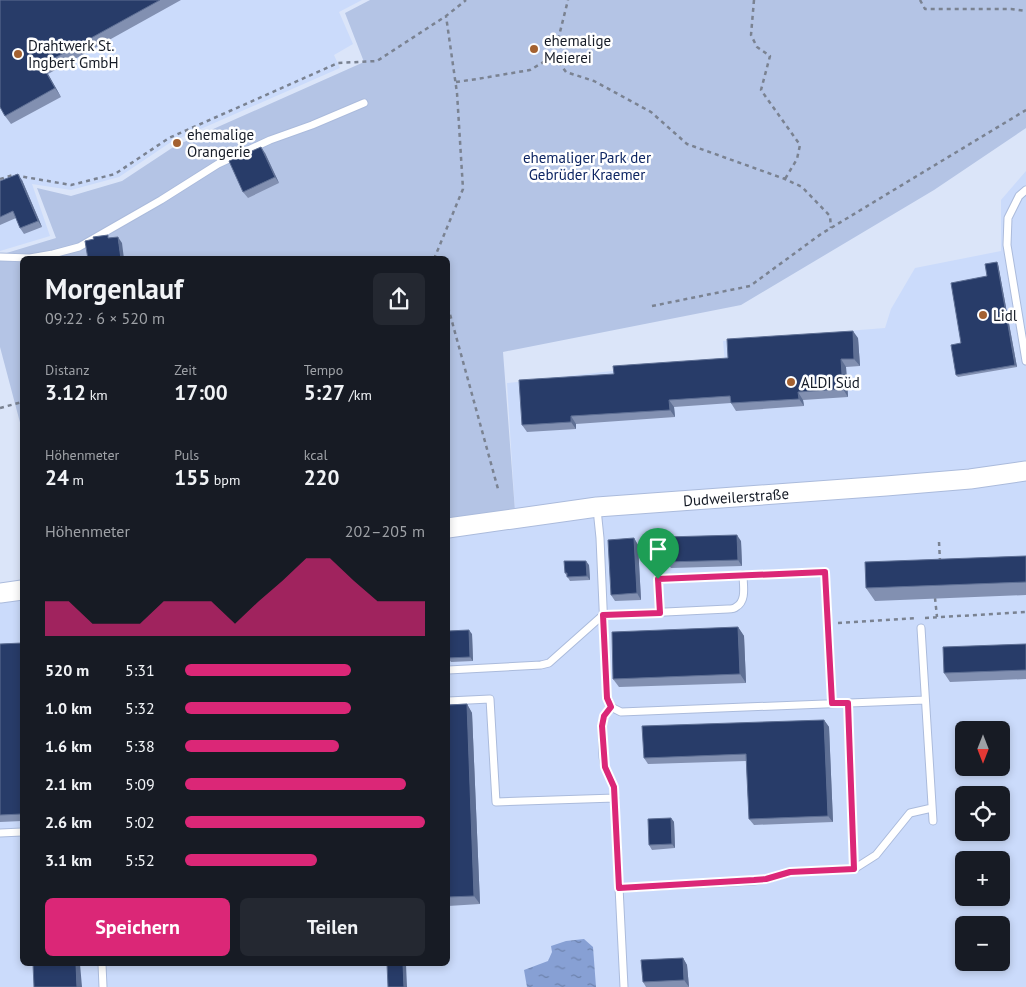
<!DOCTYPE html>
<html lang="de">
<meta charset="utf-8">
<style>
:root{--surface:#171b24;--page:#242831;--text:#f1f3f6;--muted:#9ea1a6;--accent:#db2777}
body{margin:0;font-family:"PT Sans",sans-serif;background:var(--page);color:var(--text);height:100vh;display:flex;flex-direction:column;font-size:19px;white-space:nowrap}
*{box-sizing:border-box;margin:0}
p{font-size:16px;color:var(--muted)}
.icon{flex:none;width:28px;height:28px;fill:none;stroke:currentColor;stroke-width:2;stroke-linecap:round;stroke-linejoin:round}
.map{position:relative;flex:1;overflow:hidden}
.drawer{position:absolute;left:20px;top:256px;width:430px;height:710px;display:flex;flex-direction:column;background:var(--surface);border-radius:8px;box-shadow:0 2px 8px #0003}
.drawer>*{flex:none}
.needle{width:32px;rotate:180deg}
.controls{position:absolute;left:955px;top:721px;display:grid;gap:10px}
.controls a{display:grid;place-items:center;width:55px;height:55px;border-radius:8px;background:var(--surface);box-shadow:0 2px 8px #0003;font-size:25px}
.pin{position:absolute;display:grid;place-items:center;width:42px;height:42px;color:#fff;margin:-51px -21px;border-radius:50% 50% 50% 0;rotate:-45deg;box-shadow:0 0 5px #0007}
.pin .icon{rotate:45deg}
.round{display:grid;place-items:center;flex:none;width:52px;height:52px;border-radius:8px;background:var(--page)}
.summary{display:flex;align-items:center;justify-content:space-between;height:85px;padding:0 25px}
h1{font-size:28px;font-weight:700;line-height:38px}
.figures{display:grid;grid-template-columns:repeat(3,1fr);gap:8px;height:85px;padding:5px 25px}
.figures div{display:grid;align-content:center}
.figures b{font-size:21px;font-weight:700}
.figures small{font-size:14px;font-weight:400}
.figures p{font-size:14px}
.chart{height:140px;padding:10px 25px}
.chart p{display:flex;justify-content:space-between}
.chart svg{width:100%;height:90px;margin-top:5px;fill:var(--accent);opacity:.7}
.primary-button{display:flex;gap:10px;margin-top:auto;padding:10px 25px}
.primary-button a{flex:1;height:58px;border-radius:8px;background:var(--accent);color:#fff;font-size:20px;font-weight:700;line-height:58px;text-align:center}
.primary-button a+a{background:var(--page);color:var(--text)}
ul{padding:0 25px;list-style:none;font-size:16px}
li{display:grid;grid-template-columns:80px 60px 1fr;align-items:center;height:38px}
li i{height:12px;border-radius:6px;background:var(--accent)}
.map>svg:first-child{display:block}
</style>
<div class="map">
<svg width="1026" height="987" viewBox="0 0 1026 987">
<defs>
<pattern id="water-ripples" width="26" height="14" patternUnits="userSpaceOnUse" patternTransform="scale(1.25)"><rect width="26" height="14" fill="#87a0d4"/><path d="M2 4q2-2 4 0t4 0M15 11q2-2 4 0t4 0" fill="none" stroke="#6d82ac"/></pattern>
</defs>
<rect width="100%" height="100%" fill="#dbe5f9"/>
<path fill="#cbdbfb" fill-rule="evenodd" d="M0,0H362L339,12L353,44L334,55L340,68L171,142L119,177L71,190L32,184L50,236L0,251Z
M1026,171V987H0V583L22,580V964H448V520L515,511L507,383L612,371L725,363L723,341L885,328L891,309L915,268L1001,251V200ZM964,730H1001V768H964ZM964,795H1001V832H964ZM964,860H1001V898H964ZM964,925H1001V962H964Z"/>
<path fill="#b4c4e5" d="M370,0H1026V128L934,190L741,305L503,352L515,511L448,520V259H22V430L0,347V255L56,238L37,188L71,196L122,181L175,146L364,62L345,13Z"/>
<path fill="url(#water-ripples)" d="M584,939L593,947L596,987H527L524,970L548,961L552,952L551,946L566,941Z"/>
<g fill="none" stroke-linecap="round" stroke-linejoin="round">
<defs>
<path id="service" d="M1026,190L1019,196L1008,218L1007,245L1026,361
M0,257L30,258L53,254L79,247L161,200L218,164L270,140L312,125L364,103
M597,509L600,538L607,697L611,707L621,712L925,700
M660,613L658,579L825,572L832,703
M921,628L933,821
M448,670L541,665L549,663L603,615L728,609C731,609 734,609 736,607C747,601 743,585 743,575
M448,701L490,699L496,802L615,798
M848,703L854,869
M611,707L604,716L602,726L603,757L605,767L614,787L624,987
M0,833L22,832
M619,888L754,881L767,879L790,872L854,869L876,855L910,813L932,808
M102,964L103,987"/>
<path id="secondary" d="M448,528L597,507L886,486L970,479L1026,471
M0,593L22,590"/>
</defs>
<use href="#service" stroke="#abbbdc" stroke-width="9"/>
<use href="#secondary" stroke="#abbbdc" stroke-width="21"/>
<path stroke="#7a8291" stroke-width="2.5" stroke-dasharray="4 4" stroke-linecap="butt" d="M754,0L751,35L757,47L770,56L761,90L800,145L797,159L785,179
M920,0L925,9H1011L1026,11
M554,56L566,72L594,81L651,112L687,144L785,179L802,187L830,216L831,228
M456,82L477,79L530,70L554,56L568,0
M0,179L13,175L71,185L115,174L169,138L338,63L377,61L446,16L466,0
M434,259L463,189L457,93L446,16
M652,306L750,286L821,234L1026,110
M448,307L498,489
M0,408L22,402
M939,542L940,561
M935,598L937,617
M925,618L1026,612
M838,623L917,618"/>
<use href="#service" stroke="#fff" stroke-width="7"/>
<use href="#secondary" stroke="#fff" stroke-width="19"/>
</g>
<path fill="#8290b1" d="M0,0H181L48,74L61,97L11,124L5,116Z
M265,153L279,183L248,198L243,192Z
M22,180L42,227L24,234L20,228L16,218L0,225V181Z
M997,262L998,264L1017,367L958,377L956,375L961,343L987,276Z
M858,338L860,366L846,367L848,397L803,400L804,406L736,411L731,403L674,407L675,417L576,424V429L527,432L522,425L614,374L728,358Z
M634,538L638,545L641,600L615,601L611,595Z
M741,541L742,566L671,568L666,562Z
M1026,556V595L875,601L866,588Z
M589,565L590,580L570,581L565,573Z
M738,627L744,636L746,683L619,687L613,679Z
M472,634L473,661L451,662L448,658Z
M22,643V821L0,822V644Z
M1026,644V679L950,682L944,673Z
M467,704L472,713L480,904L448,906V705Z
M824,720L829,727L833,822L754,825L749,819L746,761L648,764L644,758Z
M671,818L674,822L675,848L652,850L649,845Z
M683,958L687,965L689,987H646L643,982Z"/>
<path fill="#5e6f94" d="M42,65L48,74L61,97L55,88Z
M261,147L265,153L279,183L275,177Z
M18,174L22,180L42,227L38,221Z
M118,237L122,243L124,259H121Z
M997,262L998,264L1017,367L1015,365Z
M853,331L858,338L860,366L854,359Z
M841,359L846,367L848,397L843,389Z
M798,392L803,400L804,406L799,399Z
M669,400L674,407L675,417L670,410Z
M571,416L576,424V429L571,422Z
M737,535L741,541L742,566L738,560Z
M634,538L638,545L641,600L637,593Z
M586,561L589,565L590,580L587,576Z
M738,627L744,636L746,683L740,674Z
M469,630L472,634L473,661L470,657Z
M467,704L472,713L480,904L474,896Z
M824,720L829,727L833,822L828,816Z
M671,818L674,822L675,848L672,844Z
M683,958L687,965L689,987L684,980Z
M76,964H80L82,987H77Z
M403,964H406L407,987H404Z"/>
<path fill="#283c69" stroke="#5e6f94" d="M0,0H160L42,65L55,88L5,116L0,107Z
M261,147L275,177L243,192L229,161Z
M18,174L38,221L20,228L13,211L0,217V181Z
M108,235V238L118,237L121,259H88L85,241L94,239L93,237Z
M997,262L1015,365L956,375L951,345L961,343L951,283L987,276L985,264Z
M853,331L854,359H841L843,389L798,392L799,399L731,403L730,396L669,400L670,410L571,416V422L522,425L519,380L614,374L613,366L728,358L727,339Z
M737,535L738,560L666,562V537Z
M634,538L637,593L611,595L608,540Z
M1026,556V582L866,588L865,562Z
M564,561H586L587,576L567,577V573H565Z
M738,627L740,674L613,679L612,632Z
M469,630L470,657L448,658V631Z
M22,643V814L0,815V644Z
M1026,644V670L944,673L943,647Z
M467,704L474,896L448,897V705Z
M824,720L828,816L749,819L746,754L644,758L642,726Z
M671,818L672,844L649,845L648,819Z
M683,958L684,980L643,982L641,960Z
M33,964H76L77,987H34Z
M387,964H403L404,987H388Z"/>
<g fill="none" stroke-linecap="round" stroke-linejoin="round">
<defs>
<path id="route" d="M825,572L832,703H848L854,869L790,872L766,879L754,880L619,888L614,787L605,767L602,726L604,716L611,707L607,698L603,615L660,613L658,579Z"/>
</defs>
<use href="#route" stroke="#fff" stroke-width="10"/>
<use href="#route" stroke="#db2777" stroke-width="6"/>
</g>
<g fill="#a46130" stroke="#fff" stroke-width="2">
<circle cx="534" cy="49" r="5"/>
<circle cx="18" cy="54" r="5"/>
<circle cx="177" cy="143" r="5"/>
<circle cx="983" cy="315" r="5"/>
<circle cx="791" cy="382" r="5"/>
</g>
<g text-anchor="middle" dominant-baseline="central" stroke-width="5" stroke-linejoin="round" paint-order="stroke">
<g font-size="15" fill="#151b26" stroke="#fff" text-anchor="start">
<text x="544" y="40">ehemalige<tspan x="544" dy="17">Meierei</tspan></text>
<text x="28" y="45">Drahtwerk St.<tspan x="28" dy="17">Ingbert GmbH</tspan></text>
<text x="187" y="134">ehemalige<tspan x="187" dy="17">Orangerie</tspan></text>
<text x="993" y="315">Lidl</text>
<text x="801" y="382">ALDI Süd</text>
</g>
<g font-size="15" fill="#0e2663" stroke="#fff">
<text x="587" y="157">ehemaliger Park der<tspan x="587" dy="17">Gebrüder Kraemer</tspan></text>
</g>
<g font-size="15" fill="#151b26" stroke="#fff">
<text transform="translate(736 497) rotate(-4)">Dudweilerstraße</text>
</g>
</g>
</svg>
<div class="controls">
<a><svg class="needle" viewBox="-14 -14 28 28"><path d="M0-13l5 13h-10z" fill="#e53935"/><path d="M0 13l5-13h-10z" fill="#9ea1a6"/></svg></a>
<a><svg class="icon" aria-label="locate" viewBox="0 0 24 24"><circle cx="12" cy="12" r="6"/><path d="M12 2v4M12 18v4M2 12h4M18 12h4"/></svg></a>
<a>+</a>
<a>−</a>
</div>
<div class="pin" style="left:658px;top:579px;background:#1e9e55"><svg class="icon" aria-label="arrive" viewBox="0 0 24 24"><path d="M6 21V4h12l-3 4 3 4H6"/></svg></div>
<section class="drawer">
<div class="summary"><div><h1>Morgenlauf</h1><p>09:22 · 6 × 520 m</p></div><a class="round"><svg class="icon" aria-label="share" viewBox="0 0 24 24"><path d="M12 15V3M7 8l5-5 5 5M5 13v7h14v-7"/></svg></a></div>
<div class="figures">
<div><p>Distanz</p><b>3.12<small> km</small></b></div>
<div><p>Zeit</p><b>17:00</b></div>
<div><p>Tempo</p><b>5:27<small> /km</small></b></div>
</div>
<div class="figures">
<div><p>Höhenmeter</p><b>24<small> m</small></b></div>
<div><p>Puls</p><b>155<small> bpm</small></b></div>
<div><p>kcal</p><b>220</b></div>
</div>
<div class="chart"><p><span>Höhenmeter</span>202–205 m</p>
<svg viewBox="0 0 160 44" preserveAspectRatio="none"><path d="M0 44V27L10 27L20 38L30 38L40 38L50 27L60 27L70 27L80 38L90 27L100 17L110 6L120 6L130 17L140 27L150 27L160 27V44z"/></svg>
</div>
<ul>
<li><b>520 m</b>5:31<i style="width:69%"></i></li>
<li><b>1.0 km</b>5:32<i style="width:69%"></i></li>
<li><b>1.6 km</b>5:38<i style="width:64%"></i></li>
<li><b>2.1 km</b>5:09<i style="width:92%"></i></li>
<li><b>2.6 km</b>5:02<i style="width:100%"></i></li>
<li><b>3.1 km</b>5:52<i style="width:55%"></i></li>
</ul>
<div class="primary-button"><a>Speichern</a><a>Teilen</a></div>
</section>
</div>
